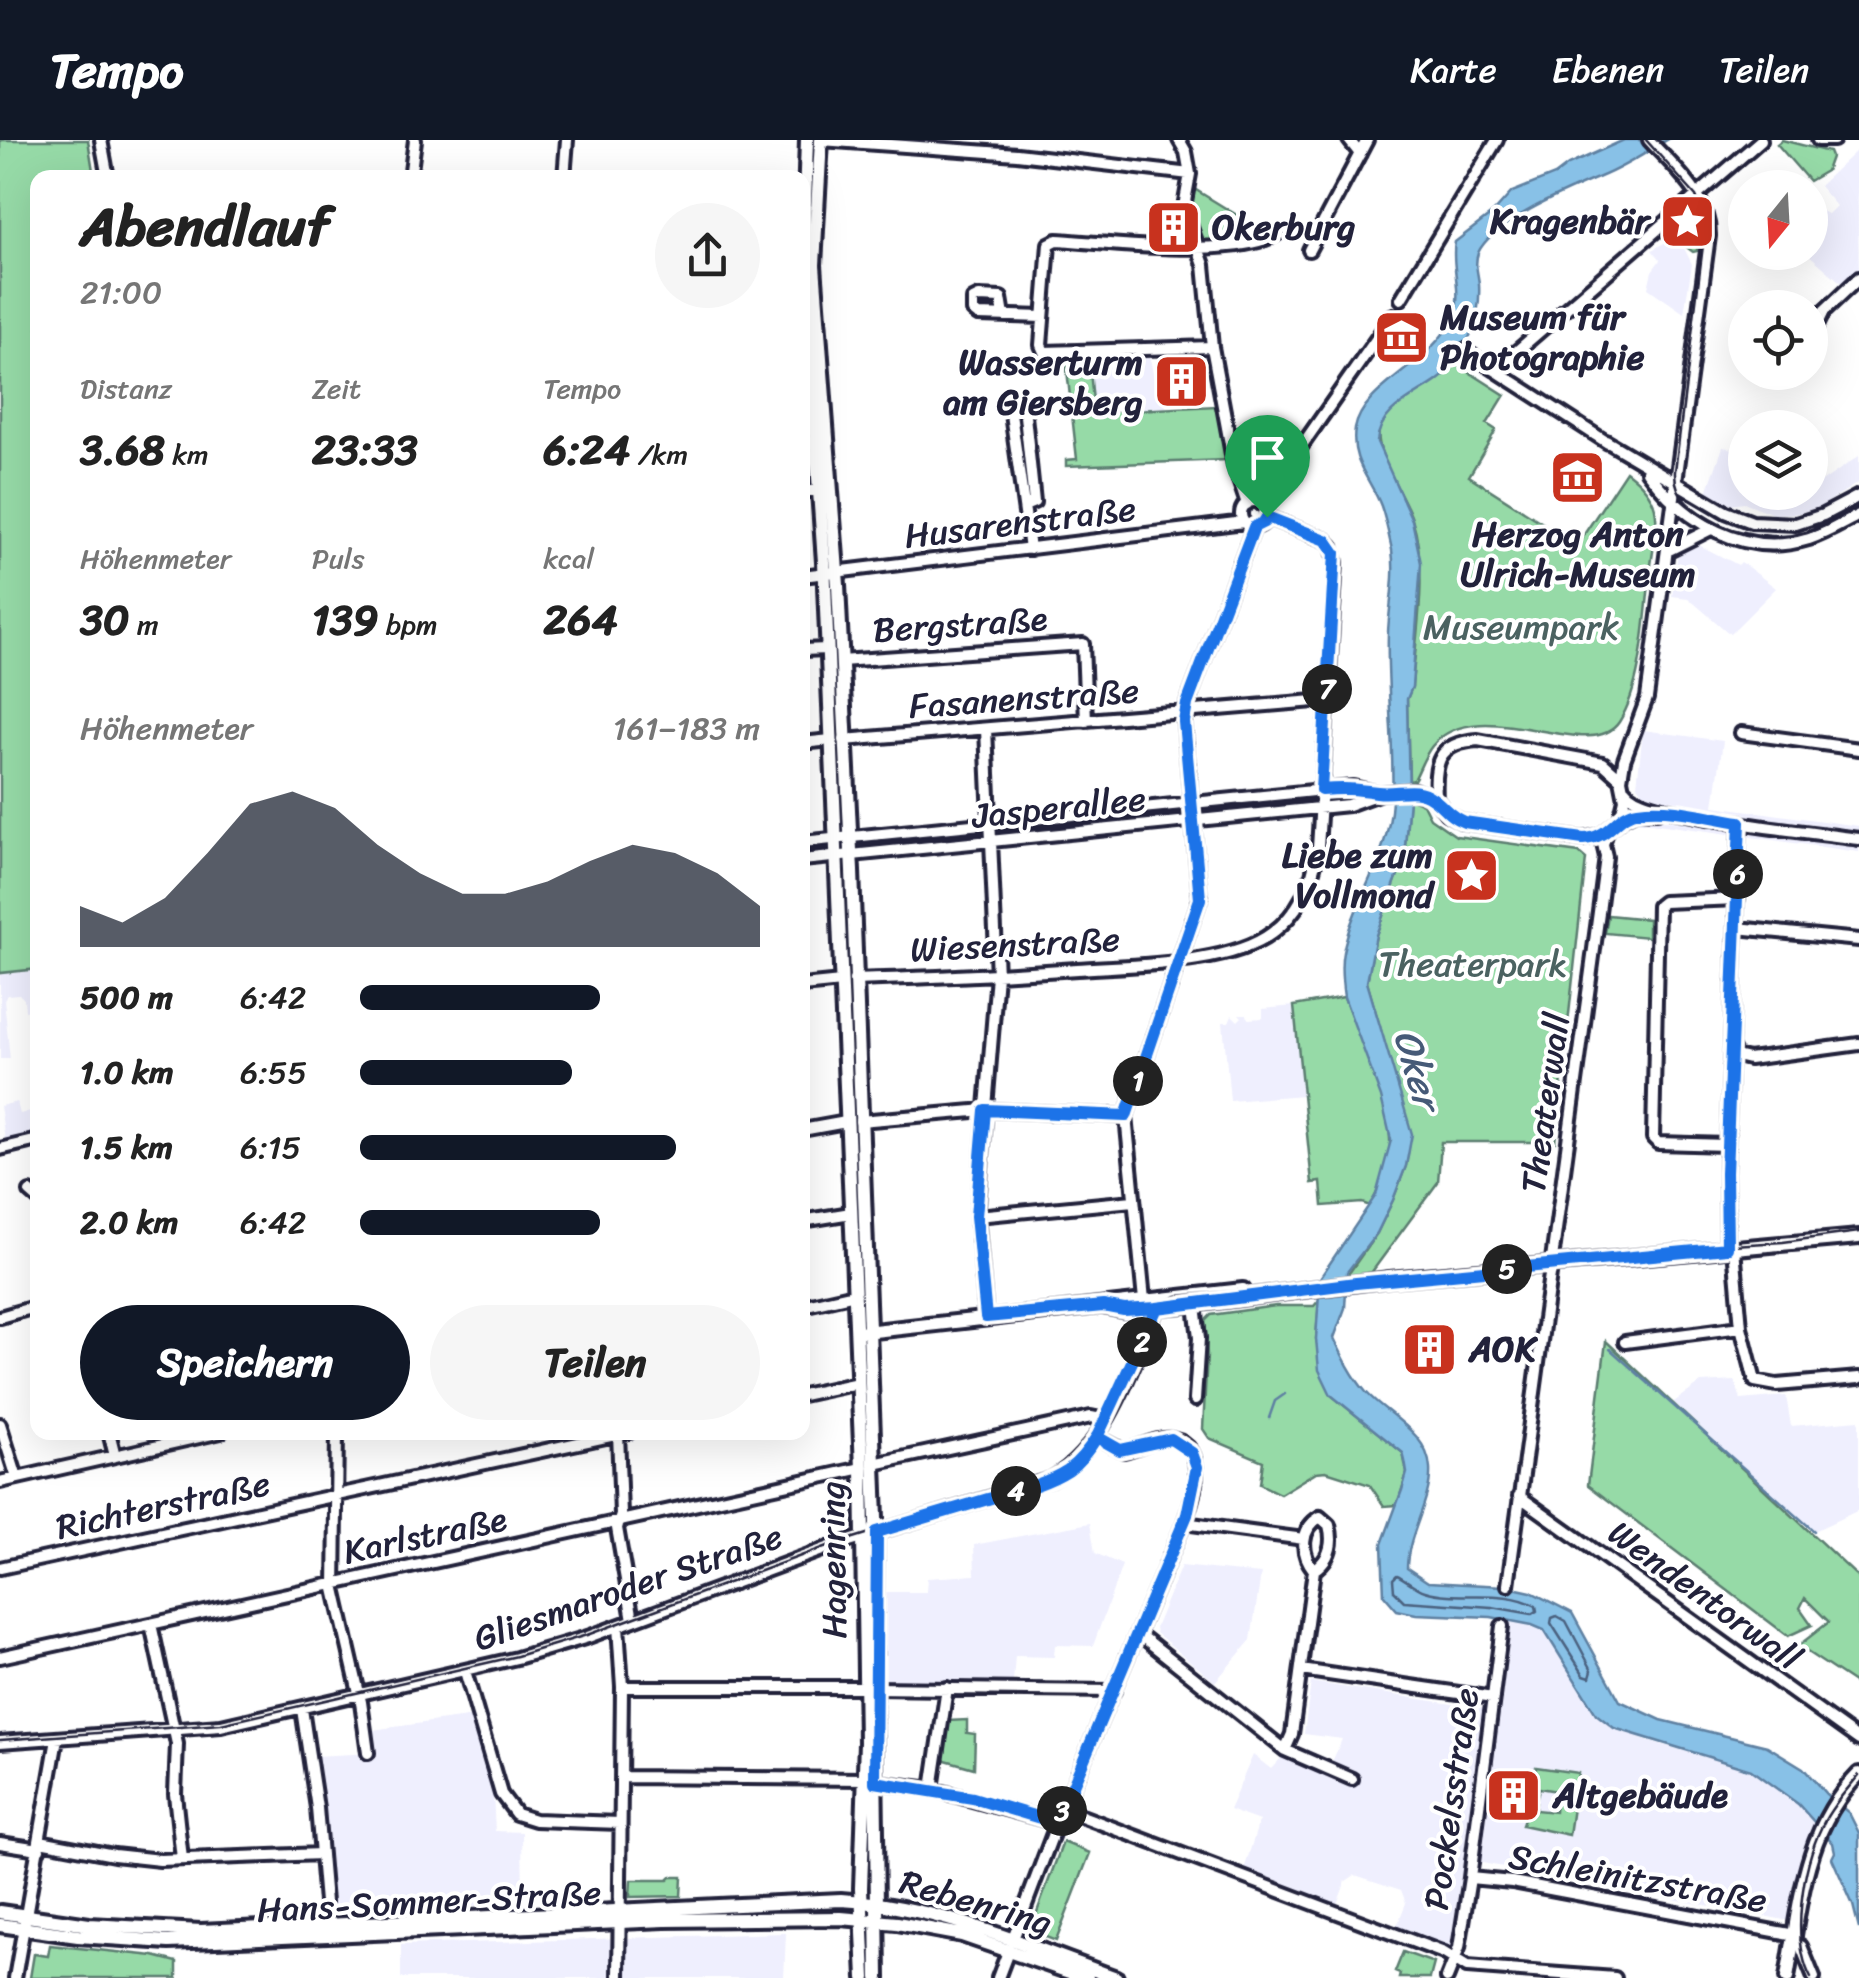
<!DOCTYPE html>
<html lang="de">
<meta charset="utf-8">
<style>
:root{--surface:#fff;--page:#f6f6f6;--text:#222;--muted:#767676;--accent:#111827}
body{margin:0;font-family:Sriracha,sans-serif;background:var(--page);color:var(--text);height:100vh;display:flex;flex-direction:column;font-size:38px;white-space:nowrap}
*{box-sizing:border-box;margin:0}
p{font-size:32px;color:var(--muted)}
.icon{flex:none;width:55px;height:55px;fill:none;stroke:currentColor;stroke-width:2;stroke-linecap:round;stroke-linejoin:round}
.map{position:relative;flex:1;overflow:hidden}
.drawer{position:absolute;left:30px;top:30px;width:780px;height:1270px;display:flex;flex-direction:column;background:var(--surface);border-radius:20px;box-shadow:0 10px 40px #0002}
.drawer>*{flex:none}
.needle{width:65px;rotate:198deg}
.controls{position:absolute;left:1728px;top:30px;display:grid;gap:20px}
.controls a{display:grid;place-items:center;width:100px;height:100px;border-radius:50%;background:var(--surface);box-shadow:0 10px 40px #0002;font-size:50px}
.pin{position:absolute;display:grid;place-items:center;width:85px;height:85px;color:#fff;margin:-102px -42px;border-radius:50% 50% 50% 0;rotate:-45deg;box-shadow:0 0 10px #0007}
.pin .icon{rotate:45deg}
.km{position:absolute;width:50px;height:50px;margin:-25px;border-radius:50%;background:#222;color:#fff;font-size:28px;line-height:50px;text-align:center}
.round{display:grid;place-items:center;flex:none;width:105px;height:105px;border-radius:52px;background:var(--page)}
.overview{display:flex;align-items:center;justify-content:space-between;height:170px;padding:0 50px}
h1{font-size:55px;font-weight:800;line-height:75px}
.metrics{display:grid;grid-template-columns:repeat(3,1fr);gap:15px;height:170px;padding:10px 50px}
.metrics div{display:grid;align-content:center}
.metrics b{font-size:42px;font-weight:800}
.metrics small{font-size:28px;font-weight:400}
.metrics p{font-size:28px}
.chart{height:280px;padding:20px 50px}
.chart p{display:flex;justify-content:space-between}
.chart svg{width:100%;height:180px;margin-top:10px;fill:var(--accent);opacity:.7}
.primary-button{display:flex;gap:20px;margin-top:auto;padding:20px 50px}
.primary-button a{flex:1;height:115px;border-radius:60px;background:var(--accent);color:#fff;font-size:40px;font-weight:800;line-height:115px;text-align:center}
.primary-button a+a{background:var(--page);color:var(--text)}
ul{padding:0 50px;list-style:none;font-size:32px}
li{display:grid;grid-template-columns:160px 120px 1fr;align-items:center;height:75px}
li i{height:25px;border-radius:12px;background:var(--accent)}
header{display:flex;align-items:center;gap:60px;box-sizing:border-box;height:140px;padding:0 50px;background:var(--accent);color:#fff}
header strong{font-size:48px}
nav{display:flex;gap:55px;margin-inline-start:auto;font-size:35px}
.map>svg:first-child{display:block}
</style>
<header>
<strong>Tempo</strong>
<nav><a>Karte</a><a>Ebenen</a><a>Teilen</a></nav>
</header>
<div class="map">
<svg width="1859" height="1838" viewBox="0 0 1859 1838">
<rect width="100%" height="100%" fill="#fff"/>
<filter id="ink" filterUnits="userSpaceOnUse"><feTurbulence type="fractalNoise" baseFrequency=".01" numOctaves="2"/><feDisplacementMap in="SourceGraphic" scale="20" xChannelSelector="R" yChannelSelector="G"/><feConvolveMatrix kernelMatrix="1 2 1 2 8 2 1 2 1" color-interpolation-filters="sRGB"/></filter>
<g filter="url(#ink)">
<path fill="#efeffe" d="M1857,10L1859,134L1845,146L1807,113L1810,112V74L1816,69L1828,74L1836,66L1819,46Z
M1666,102L1684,108L1692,124L1684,173L1648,148L1652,131L1660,120L1652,110Z
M1150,218L1155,244L1167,268L1094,272L1089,220Z
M1723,307L1745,311V352H1810V346L1813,348L1859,316V342L1822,366L1800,373L1773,374L1744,362L1731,364L1707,352Z
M1693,402L1738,425L1741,422L1776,448L1730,494L1688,458L1672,456L1678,412Z
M1643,590L1723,601L1714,666L1859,686V712L1628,680L1642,650L1637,645Z
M37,829V869L25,871L24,859L19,854L7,855L4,860L10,919H0V833Z
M1294,866L1303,955L1230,961L1223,882H1229L1232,875L1238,881L1242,877L1239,874H1247L1248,879L1263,878V869Z
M17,962L20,974L37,969V991L5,1000L0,966Z
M1735,1241L1741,1260L1786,1256L1791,1286L1859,1280V1370L1814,1391L1671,1264L1701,1243Z
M1090,1383L1095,1413L1122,1425L1093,1506L1055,1505L1054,1517L1015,1516L1013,1542H883L884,1452H926L927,1438L975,1435L974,1405Z
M1181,1426L1261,1434L1251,1500L1215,1542L1156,1493L1155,1488Z
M1510,1480L1544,1490L1596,1574L1646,1600L1751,1630L1798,1664L1814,1683L1803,1713L1790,1781L1466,1720L1454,1809L1396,1788L1406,1763L1401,1750L1355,1735L1346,1741L1337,1764L1244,1730L1259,1681L1229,1670L1253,1615L1271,1629L1282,1617L1302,1610L1332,1622L1342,1599L1304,1594L1311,1542L1497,1571Z
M474,1576L493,1654L495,1691L522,1692L523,1764L331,1773L314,1616L373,1613L372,1590Z
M786,1793L784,1838H401V1805Z"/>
<path fill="#96daa7" stroke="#5c7e71" stroke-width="2.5" d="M0,0H88L94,37L38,38V829L0,833Z
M1782,0L1829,12L1831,17L1826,31L1809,41L1777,4Z
M1196,50L1266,93V96L1205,103L1190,71L1192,53Z
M1689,69L1698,82L1697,111L1693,112L1676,99L1663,98L1660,94Z
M1089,220L1094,272L1217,266L1227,320L1066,326V320L1077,319L1066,221Z
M1455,223L1505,255L1487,284L1496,290L1469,336L1577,405L1626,331C1666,361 1657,381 1651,425C1645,471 1644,543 1619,582C1590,626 1478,549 1432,606C1424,616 1420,629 1414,640L1409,641L1407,559L1412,547C1416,492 1429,432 1412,379C1405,356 1371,310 1380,287C1391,260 1437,245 1455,223Z
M1312,655L1316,657L1314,665L1200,676L1196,672L1199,666Z
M1409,658L1423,664L1430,678L1456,696L1579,713L1586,719L1555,1002H1441L1438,1042L1371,1133L1347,1136L1377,1093L1393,1060L1406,1026L1411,994L1367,842L1376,795L1404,718Z
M1184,668L1187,669L1188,676L1000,696L995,692L1000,686Z
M982,688L987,690V696L983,698L858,708L861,701Z
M1608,775L1648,779V797L1605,793Z
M1344,857C1359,898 1389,956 1390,999C1391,1020 1380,1048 1370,1066L1362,1063L1323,1066L1321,1042L1312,1043L1294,866Z
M1319,1160L1316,1199L1331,1255L1403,1313L1407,1333L1397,1365L1384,1366L1370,1345L1326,1331L1316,1332L1280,1354L1260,1344L1263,1321L1209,1298L1203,1289L1207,1215L1205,1181L1211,1175L1276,1166H1314Z
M1606,1201L1859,1438V1539L1854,1543L1798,1506L1829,1482L1805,1458L1800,1468L1812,1485L1788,1496L1588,1345Z
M967,1580V1593L975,1594L974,1628L942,1619L948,1581Z
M1536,1627L1578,1633L1569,1695L1522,1685L1530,1662L1536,1663L1535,1670L1555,1672L1557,1651L1539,1648L1537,1657L1531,1656Z
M1063,1702L1090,1713L1056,1801L1030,1791Z
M671,1737H682L681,1756L630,1757L631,1740H668Z
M50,1805L154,1816L177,1822V1838H30L34,1814L48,1816Z
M1403,1812L1434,1823L1430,1838H1399L1400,1834L1395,1832Z"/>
<path fill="#88c1e7" stroke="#5f81a2" stroke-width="2.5" d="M1624,0H1667C1646,13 1623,28 1600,37C1569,50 1491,82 1478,113C1474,124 1478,133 1479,144C1481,176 1470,204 1450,229C1430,254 1380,262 1377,302L1412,380L1421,423L1412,547L1407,559L1409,658L1404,718L1376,795L1367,842L1412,994L1406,1026L1393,1060L1377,1093L1347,1132L1345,1168L1334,1198C1343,1217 1352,1236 1366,1252C1388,1276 1428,1292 1430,1329C1432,1360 1407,1395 1407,1428L1428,1442L1504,1446L1531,1452L1572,1473L1620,1561L1661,1580L1767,1606L1803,1628L1826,1654L1849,1673L1859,1693V1789L1853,1765L1832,1718L1835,1712L1833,1703L1798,1664L1751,1630L1614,1588L1596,1574L1544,1490L1532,1485L1491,1477L1416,1474L1397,1470L1384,1455L1382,1404L1402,1350L1407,1333L1405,1321L1403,1313L1331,1255L1319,1230L1316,1199L1320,1138L1376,1055L1391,1000L1381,957L1344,857C1342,843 1340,826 1343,812C1354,759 1389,716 1392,661C1395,605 1386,549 1388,493C1389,466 1396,438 1392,410C1389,396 1386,380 1381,366C1370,338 1350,321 1355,289C1362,246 1434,223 1453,177C1464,153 1450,126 1455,102L1493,73L1512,52L1555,35L1568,25Z"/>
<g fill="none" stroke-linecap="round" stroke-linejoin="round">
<path stroke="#4b6280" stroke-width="2.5" d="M1397,1435C1406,1439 1415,1448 1425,1451C1460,1462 1502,1447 1536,1466L1537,1471L1532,1474L1492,1467L1404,1461L1394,1451L1393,1439Z
M1557,1476L1566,1481L1592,1530L1590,1537L1584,1535L1551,1483L1552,1478Z"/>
<path stroke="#5f81a2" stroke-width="2.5" d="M1610,1209L1814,1391
M1269,1278L1275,1261L1285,1254"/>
<defs>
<path id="minor" d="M101,0L108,38
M821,0L1017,14L1190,34
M1179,0L1186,12L1190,34L1184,67L1204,125L1212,207L1234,325L1247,364
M1349,0L1360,14
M1818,0H1834
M410,38L415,0
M564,38L567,0
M1309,110L1367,0
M1401,159L1497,0
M1004,176L1001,158L979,157L973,160V171L978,175L1043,177
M1816,188L1824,171L1859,138
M1212,207L1044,212L1041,205L1049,104L1057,100C1107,103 1241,120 1280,92
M1464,210L1608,303
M1495,230L1761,0
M1016,260L1024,266L1034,362L1024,366L1010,267Z
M1606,301L1726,372L1752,382L1796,384L1823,375L1859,356
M1647,331C1684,382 1744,419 1809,399C1827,393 1843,383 1859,375
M802,351H819
M1241 374a13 13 0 1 1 26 0a13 13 0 1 1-26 0Z
M1261,364L1393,175
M1024,366L1030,409
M1671,409L1711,389
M802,436L1244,382
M802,510L828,509
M841,521L1083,504L1086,581
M986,589L997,835L977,1076L986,1177
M1741,593L1859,609
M844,600L1327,560
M1478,600L1603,623L1621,639L1625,659L1620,680L1601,695L1583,699L1463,682L1446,673L1436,659C1434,623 1437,603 1478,600Z
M802,603L831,600
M1621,639L1624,620L1647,558L1709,96C1710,56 1674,28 1649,0
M1625,650C1642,677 1820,693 1859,699
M1621,679L1637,671L1657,672
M802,702L1353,647L1379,653L1414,650L1436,659
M802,720L1348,665L1378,654
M1737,788L1859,800
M854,840C929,838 1003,834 1077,829C1131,825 1229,826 1272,793C1300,772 1313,742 1318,708L1336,422L1332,406L1326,400L1267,377
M802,846L841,842
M1732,908L1736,916L1749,919L1859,904
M860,981L985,970L1126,976
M802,990L846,982
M1727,1005L1658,1003L1653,998L1658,766L1663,762L1738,759
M0,1009L38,1000
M30,1052L38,1059
M977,1076L1133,1061
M802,1081L851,1073
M1727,1108L1726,1033L1740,682
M1734,1108L1741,1187L1755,1241L1777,1245L1859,1238
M1194,1157L1199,1198L1195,1260
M1144,1160L1126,976L1200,759L1184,582L1187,564L1254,387
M802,1166L855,1154
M0,1177L38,1166
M1625,1202L1741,1187
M802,1255L858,1243
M0,1284L17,1338
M109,1292L115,1316
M337,1292L335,1449L361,1562L368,1613
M618,1292L621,1375L617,1388L633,1480
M874,1324L1091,1277L1106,1280
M0,1342L221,1292
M1519,1356L1859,1600
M1184,1383L1304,1399
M0,1428L629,1292
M1508,1445L1599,772L1606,717L1603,704L1607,692
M151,1484L177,1604L175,1654L182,1719
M618,1486L622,1547L619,1838
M1139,1494L1285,1610L1352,1639
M0,1517L862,1328
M1301,1530L1493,1558
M465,1531L501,1654L516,1674L535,1680L620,1683
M622,1547H866
M874,1548L1114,1551
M302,1569L317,1668L325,1762
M0,1602L221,1586L517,1518L588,1497L833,1406L1051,1339C1108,1307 1134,1222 1159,1164
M1285,1610L1292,1594L1314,1430C1330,1419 1334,1404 1329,1385L1320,1377C1300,1389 1300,1413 1314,1430
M622,1637L865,1639
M875,1642L932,1649L1057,1683
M932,1649L947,1548
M1063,1669L1444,1813L1467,1827L1615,1838
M40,1701L114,1715L160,1720L321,1714
M0,1703L39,1709
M1470,1738L1512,1742L1795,1795
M1013,1799L1057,1683L1184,1383C1193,1359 1211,1306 1172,1299C1157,1297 1138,1308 1124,1311L1097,1297
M1801,1806L1814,1838
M15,1838L57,1599
M998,1838L1009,1809
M1447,1838L1459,1808L1470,1738L1502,1486"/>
<path id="major" d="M807,0L803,124L824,422L862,1328L866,1602L861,1748L865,1838
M821,0L814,125L838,445L852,731L876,1378L874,1548L878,1838
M1103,1166L1123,1170L1183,1165L1390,1139L1859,1097
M865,1192L1243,1150
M0,1772L89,1785L201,1791L841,1760C937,1766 1027,1805 1116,1838
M0,1785L78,1796L169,1802L665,1780L841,1778L897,1783L962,1795L1087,1838
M1787,1838C1800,1765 1804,1689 1859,1634"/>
</defs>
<use href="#minor" stroke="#22223b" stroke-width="18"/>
<use href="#major" stroke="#22223b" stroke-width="20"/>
<use href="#minor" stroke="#fff" stroke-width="10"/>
<use href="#major" stroke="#fff" stroke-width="12"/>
<path stroke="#22223b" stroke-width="2.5" d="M1646,0L1696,56L1706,81L1675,331C1672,383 1761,403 1801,394C1822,390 1841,377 1859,367
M0,1600L221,1584L517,1516L587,1495L828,1406L1050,1337C1108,1306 1124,1232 1152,1176L1163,1163L1177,1156L1445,1133L1665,1109L1783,1102L1859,1092
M1811,1838C1790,1799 1803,1725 1822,1686C1831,1667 1846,1651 1859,1635"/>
</g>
</g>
<g fill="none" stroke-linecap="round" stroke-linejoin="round" filter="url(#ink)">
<defs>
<path id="route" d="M1267,377L1264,382L1254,387L1187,564L1184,582L1200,759L1126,976L985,970L976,1076L986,1177L1103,1166L1124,1170L1157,1168L1097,1297L1120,1310L1171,1299L1192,1313L1197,1327L1187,1375L1057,1683L973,1658L875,1642L877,1392C914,1381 951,1370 988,1359C1015,1351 1045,1345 1068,1330C1081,1321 1090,1308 1098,1295L1157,1168L1356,1143L1727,1108L1726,1033L1740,682C1708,677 1670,666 1638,671C1616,674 1610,699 1583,699L1464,682C1448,676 1444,666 1432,658C1415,645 1397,655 1377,652C1354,649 1345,648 1321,650L1335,413L1326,400L1267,377"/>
</defs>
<use href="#route" stroke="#fff" stroke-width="20"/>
<use href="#route" stroke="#1a73e8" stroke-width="12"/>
</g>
<defs>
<symbol id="sight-square" viewBox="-11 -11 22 22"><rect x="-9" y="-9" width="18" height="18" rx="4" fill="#c8321e" stroke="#fff"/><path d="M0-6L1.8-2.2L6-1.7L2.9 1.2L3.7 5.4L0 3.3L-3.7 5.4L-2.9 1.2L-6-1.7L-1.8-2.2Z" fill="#fff"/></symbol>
<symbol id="building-square" viewBox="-11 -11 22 22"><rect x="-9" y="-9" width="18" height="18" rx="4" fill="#c8321e" stroke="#fff"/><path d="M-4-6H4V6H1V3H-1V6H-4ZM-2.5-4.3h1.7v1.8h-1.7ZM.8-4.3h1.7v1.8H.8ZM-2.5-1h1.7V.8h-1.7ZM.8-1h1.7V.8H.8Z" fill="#fff"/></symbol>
<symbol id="museum-square" viewBox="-11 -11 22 22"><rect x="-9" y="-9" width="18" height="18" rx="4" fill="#c8321e" stroke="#fff"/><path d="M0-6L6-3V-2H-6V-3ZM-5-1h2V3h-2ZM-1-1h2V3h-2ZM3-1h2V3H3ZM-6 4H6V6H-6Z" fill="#fff"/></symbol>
</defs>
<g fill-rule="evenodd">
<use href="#sight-square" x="1656" y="50" width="63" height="63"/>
<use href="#building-square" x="1142" y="56" width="63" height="63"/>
<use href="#museum-square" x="1370" y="166" width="63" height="63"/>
<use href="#building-square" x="1150" y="210" width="63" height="63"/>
<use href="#museum-square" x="1546" y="306" width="63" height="63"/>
<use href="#sight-square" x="1440" y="704" width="63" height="63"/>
<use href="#building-square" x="1398" y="1178" width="63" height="63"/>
<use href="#building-square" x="1482" y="1624" width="63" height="63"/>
</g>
<g text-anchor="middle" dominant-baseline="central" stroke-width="8" stroke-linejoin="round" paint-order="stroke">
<g font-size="35" font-weight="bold" fill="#22223b" stroke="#fff" text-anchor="start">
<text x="1649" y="81" text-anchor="end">Kragenbär</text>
<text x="1212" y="87">Okerburg</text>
<text x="1440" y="177">Museum für<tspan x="1440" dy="40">Photographie</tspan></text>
<text x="1143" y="222" text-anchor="end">Wasserturm<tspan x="1143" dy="40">am Giersberg</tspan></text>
<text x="1578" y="394" text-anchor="middle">Herzog Anton<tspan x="1578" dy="40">Ulrich-Museum</tspan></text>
<text x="1433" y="715" text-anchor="end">Liebe zum<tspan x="1433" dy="40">Vollmond</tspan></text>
<text x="1469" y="1209">AOK</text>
<text x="1553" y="1655">Altgebäude</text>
</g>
<g font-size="35" fill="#22223b" stroke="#fff">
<text transform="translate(1020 382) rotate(-7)">Husarenstraße</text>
<text transform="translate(960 484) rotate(-4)">Bergstraße</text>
<text transform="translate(1024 558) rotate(-4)">Fasanenstraße</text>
<text transform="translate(1059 667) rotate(-6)">Jasperallee</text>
<text transform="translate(1015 804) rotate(-3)">Wiesenstraße</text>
<text transform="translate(1545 963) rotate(-82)">Theaterwall</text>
<text transform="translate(163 1365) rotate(-12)">Richterstraße</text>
<text transform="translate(425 1395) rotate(-12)">Karlstraße</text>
<text transform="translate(833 1420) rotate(-91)">Hagenring</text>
<text transform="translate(628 1447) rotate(-19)">Gliesmaroder Straße</text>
<text transform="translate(1705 1455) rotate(36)">Wendentorwall</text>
<text transform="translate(1451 1659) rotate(-82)">Pockelsstraße</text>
<text transform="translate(1638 1738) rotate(10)">Schleinitzstraße</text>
<text transform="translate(429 1761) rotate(-3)">Hans-Sommer-Straße</text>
<text transform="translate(976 1762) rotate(16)">Rebenring</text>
</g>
<g font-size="35" fill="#4b6261" stroke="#fff">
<text x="1521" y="487">Museumpark</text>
<text x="1473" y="824">Theaterpark</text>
</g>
<g font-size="38" font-style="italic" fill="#465a77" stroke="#fff">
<text transform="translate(1417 929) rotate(74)">Oker</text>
</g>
</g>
</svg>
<div class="controls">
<a><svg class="needle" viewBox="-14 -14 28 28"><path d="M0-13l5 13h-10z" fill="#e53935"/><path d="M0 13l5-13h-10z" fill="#767676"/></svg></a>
<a><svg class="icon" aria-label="locate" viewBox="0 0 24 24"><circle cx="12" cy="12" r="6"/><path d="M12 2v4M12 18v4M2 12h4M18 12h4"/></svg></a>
<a><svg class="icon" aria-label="layers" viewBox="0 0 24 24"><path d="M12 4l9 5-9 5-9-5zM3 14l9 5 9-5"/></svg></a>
</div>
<div class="pin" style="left:1267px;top:377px;background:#1e9e55"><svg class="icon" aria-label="arrive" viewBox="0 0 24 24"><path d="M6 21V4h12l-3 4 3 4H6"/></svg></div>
<b class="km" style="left:1138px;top:941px">1</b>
<b class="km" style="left:1142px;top:1202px">2</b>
<b class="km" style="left:1062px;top:1671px">3</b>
<b class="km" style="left:1016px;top:1351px">4</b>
<b class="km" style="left:1507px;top:1129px">5</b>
<b class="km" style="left:1738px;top:734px">6</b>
<b class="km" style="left:1327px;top:549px">7</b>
<section class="drawer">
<div class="overview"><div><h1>Abendlauf</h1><p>21:00</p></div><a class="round"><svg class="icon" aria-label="share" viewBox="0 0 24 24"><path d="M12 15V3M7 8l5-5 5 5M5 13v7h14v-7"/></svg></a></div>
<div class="metrics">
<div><p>Distanz</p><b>3.68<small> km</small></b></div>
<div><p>Zeit</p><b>23:33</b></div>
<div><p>Tempo</p><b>6:24<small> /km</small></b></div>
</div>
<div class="metrics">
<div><p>Höhenmeter</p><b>30<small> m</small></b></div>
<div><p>Puls</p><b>139<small> bpm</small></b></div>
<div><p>kcal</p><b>264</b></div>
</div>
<div class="chart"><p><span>Höhenmeter</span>161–183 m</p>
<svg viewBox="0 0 160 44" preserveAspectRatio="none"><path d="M0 44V34L10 38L20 32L30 21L40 9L50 6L60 10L70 19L80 26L90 31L100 31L110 28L120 23L130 19L140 21L150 26L160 34V44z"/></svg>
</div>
<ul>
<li><b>500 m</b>6:42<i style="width:60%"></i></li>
<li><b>1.0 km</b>6:55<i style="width:53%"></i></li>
<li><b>1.5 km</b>6:15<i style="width:79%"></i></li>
<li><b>2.0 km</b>6:42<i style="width:60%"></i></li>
</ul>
<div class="primary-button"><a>Speichern</a><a>Teilen</a></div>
</section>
</div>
